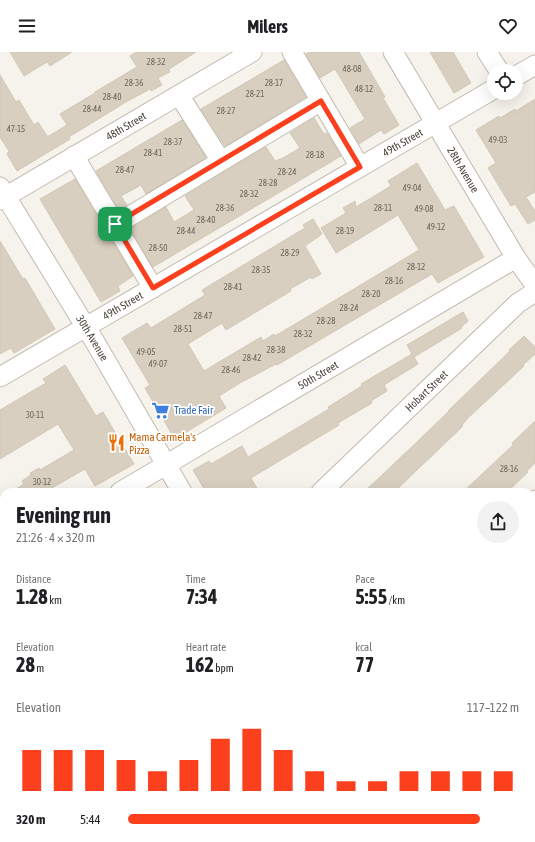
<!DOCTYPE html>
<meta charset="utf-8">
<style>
:root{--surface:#fff;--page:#f2f2f2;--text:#202124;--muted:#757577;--accent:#fc3f1d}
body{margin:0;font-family:"Asap Condensed",sans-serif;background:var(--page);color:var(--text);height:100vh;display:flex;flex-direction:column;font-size:15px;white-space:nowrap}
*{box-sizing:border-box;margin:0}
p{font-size:13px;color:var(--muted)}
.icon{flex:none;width:22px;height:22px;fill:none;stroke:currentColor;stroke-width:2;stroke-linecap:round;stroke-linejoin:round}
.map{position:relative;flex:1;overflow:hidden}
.panel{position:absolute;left:0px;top:436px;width:535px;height:354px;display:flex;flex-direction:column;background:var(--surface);border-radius:12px 12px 0 0;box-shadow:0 4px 16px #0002}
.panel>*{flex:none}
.buttons{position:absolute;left:487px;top:12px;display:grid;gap:8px}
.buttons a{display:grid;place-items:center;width:36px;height:36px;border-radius:50%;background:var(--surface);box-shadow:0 4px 16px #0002;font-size:20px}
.pin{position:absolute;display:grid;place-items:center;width:34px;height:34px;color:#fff;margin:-17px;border-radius:8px;box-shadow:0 2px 6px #0006}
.round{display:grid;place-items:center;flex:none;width:42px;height:42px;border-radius:21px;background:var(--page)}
.summary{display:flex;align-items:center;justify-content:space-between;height:68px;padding:0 16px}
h1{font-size:22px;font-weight:700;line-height:30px}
.stats{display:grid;grid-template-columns:repeat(3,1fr);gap:6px;height:68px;padding:4px 16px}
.stats div{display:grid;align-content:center}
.stats b{font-size:20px;font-weight:700}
.stats small{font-size:11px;font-weight:400}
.stats p{font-size:11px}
.chart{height:112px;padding:8px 16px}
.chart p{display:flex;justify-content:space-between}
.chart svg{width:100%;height:72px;margin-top:4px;stroke:var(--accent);stroke-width:6}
ul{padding:0 16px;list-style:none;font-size:13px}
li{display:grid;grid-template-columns:64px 48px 1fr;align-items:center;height:30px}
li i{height:10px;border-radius:5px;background:var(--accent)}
header{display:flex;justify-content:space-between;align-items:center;height:52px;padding:0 16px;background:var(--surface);font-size:18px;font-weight:700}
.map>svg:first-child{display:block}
</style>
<header><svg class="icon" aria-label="menu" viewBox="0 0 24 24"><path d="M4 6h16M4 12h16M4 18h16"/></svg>Milers<svg class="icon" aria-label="heart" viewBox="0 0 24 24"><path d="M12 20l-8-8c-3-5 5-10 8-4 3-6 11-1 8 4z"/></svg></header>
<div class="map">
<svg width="535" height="790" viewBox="0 0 535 790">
<rect width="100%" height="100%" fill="#f6f3ec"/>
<path fill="#eae5da" d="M4,726V786H404L401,790H0V729Z"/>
<path fill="#d2eab5" d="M535,622V684L531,690V628Z
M535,730V790H496L499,786H531V737Z"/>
<path fill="#e5e3e0" d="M535,552V622L531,628V556Z"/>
<path fill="#d8cfc1" stroke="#d3c7b4" d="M10,0H72L50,14L47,10L24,24Z
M136,0H196L169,17L170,20L158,26L162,33L151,39L150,37L126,50L69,85L70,87L17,119L7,102L9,99L0,85V23L16,50L19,48L34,73L38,70L47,84H49L67,73L60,62L95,41V40L137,15L130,4Z
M309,0H359L385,45L383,46L399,73L384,82L381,78L359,92L350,76L365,67L335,17L320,26L306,2Z
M430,0H453L471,31L454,41Z
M284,8L306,45L225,94L201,57Z
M535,47V140L526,145L535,159V168L528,172L515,152L511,154L488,116L496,111L476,78L499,64L500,66L515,57L516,59Z
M314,66L324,82L327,81L341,104L153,215L130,177L166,155L174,170L194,158L185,144L266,95L275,109L283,106L300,96L290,81Z
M182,68L206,106L146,142L141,133L121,144L127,153L119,158L96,119Z
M417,111L445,158L454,154L484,205L438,231L432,222L277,313L276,312L240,331L219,344L226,356L178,385L173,384L145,336L150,333L122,286L147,271L151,276L205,243L202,238L305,176L303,173L313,167L322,182L305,194L321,222L312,227L311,225L299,232L290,237L291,239L226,278L222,271L188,292L204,319L261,285L263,289L274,282L275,284L359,234L419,198L398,163L336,201L321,176L346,161L343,156L355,149L356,155L391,134L388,129Z
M75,127L133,224L118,234L120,239L101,250L40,147Z
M0,189L23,227L25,226L55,277L14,301L11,296L0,302Z
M463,260L468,269L461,275L462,276L414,305L418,312L384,333L387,339L371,349L372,351L338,371L339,373L251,426L259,440H206L193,418L209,409L211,412L242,394L248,405L267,394L329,357L328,355L362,334L361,332L412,302L407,293Z
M524,284L535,295V302L523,313L524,314L469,365L462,373L463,374L394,440H364L418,389L449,359H448L510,299L509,298Z
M65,313L96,364L103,360L134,412L95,434L85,417L52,436L54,440H11L24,432L22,429L31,423L30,421L39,416L40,418L74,398L58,372L0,407V358L46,331L43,327Z
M535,369V411L527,419L528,420L507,440H463L513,393L512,391Z"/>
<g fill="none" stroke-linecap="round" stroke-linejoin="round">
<defs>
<g id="minor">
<path d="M292,0L360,115"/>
<path id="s1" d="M393,0L516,206L535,233"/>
<path d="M487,0L499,19"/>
<path d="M516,24L535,13"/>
<path d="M179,43L221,109"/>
<path d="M74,104L153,236"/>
<path id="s2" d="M0,135L95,290L182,440"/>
<path id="s3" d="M0,148L252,0"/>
<path d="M115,173L321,49"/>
<path id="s4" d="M0,325L494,37"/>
<path id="s5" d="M120,440L516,206"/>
<path id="s6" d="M321,440L518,251L535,240"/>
<path d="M531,452L535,448"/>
<path d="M0,511L4,509"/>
<path d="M0,697L4,695"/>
<path d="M412,790L414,786"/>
</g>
</defs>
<use href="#minor" stroke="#c2bbae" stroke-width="21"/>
<use href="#minor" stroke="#fff" stroke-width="19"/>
<defs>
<path id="rail" d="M531,698L535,692
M531,713L535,708
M468,790L470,786
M477,790L480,786"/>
</defs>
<use href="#rail" stroke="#9a9a9a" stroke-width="4.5"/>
<use href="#rail" stroke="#fff" stroke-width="3" stroke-dasharray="9" stroke-linecap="butt"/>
</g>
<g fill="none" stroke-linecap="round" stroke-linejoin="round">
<defs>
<path id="route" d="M321,49L360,115L153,236L115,172Z"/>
</defs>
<use href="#route" stroke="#fff" stroke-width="8"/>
<use href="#route" stroke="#fc3f1d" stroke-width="5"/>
</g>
<defs>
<symbol id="supermarket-bare" viewBox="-9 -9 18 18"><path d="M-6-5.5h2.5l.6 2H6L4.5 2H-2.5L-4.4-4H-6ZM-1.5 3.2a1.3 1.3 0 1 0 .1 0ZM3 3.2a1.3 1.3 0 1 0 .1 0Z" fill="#3f7fe0" stroke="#fff" stroke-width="2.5" paint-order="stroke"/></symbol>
<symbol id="restaurant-bare" viewBox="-9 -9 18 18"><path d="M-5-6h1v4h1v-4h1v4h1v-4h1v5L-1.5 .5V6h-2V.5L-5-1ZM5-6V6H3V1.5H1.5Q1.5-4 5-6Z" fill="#e8710a" stroke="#fff" stroke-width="2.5" paint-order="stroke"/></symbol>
</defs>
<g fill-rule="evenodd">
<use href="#supermarket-bare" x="148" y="346" width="25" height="25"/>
<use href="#restaurant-bare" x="104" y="378" width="25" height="25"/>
</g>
<g text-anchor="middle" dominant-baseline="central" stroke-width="3.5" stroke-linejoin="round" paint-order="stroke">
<g font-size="9" fill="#6e675b">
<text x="156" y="10">28-32</text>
<text x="352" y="17">48-08</text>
<text x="134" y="31">28-36</text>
<text x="274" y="31">28-17</text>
<text x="364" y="37">48-12</text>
<text x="255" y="42">28-21</text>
<text x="112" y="45">28-40</text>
<text x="92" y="57">28-44</text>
<text x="226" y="59">28-27</text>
<text x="16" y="77">47-15</text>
<text x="498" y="88">49-03</text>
<text x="173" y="90">28-37</text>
<text x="153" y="101">28-41</text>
<text x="315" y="103">28-18</text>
<text x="125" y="118">28-47</text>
<text x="287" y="120">28-24</text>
<text x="268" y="131">28-28</text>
<text x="412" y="136">49-04</text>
<text x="249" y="142">28-32</text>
<text x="225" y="156">28-36</text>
<text x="383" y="156">28-11</text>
<text x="424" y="157">49-08</text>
<text x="206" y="168">28-40</text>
<text x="436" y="175">49-12</text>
<text x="186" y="179">28-44</text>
<text x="345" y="179">28-19</text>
<text x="158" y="196">28-50</text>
<text x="290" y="201">28-29</text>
<text x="416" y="215">28-12</text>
<text x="261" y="218">28-35</text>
<text x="394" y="229">28-16</text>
<text x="233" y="235">28-41</text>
<text x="371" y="242">28-20</text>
<text x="349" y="256">28-24</text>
<text x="203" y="264">28-47</text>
<text x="326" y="269">28-28</text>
<text x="183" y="277">28-51</text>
<text x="303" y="282">28-32</text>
<text x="276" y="298">28-38</text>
<text x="146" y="300">49-05</text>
<text x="252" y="306">28-42</text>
<text x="158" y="312">49-07</text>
<text x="231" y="318">28-46</text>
<text x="35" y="363">30-11</text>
<text x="509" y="417">28-16</text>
<text x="42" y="430">30-12</text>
</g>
<g font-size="11" fill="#4b4439" stroke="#fff">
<text stroke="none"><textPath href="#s3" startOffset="146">48th Street</textPath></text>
<text stroke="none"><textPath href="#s4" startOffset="466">49th Street</textPath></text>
<text stroke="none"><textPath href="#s1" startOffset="137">28th Avenue</textPath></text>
<text stroke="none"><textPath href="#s4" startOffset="142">49th Street</textPath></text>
<text stroke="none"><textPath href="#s2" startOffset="177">30th Avenue</textPath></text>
<text stroke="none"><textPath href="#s5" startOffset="230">50th Street</textPath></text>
<text stroke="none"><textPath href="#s6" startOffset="146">Hobart Street</textPath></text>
</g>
<g font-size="11" fill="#366cbe" stroke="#fff" text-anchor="start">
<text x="174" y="358">Trade Fair</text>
</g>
<g font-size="11" fill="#c56008" stroke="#fff" text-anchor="start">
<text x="129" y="385">Mama Carmela's<tspan x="129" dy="13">Pizza</tspan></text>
</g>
</g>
</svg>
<div class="buttons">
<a><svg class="icon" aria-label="locate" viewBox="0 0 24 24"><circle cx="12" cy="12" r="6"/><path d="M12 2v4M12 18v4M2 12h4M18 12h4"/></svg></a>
</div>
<div class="pin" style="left:115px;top:172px;background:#1e9e55"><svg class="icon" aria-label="arrive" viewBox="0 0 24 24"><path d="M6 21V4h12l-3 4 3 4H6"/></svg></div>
<section class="panel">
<div class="summary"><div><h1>Evening run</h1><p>21:26 · 4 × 320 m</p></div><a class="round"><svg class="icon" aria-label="share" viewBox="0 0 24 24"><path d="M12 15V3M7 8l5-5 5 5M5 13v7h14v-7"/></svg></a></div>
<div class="stats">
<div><p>Distance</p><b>1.28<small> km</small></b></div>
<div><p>Time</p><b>7:34</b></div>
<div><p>Pace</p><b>5:55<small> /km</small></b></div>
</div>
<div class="stats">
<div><p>Elevation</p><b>28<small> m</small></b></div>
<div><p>Heart rate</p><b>162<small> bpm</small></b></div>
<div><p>kcal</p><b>77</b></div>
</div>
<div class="chart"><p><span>Elevation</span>117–122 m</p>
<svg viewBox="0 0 160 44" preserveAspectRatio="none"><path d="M5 44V19M15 44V19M25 44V19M35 44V25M45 44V32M55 44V25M65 44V12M75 44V6M85 44V19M95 44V32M105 44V38M115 44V38M125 44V32M135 44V32M145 44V32M155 44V32"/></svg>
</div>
<ul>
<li><b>320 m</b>5:44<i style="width:90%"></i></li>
</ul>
</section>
</div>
